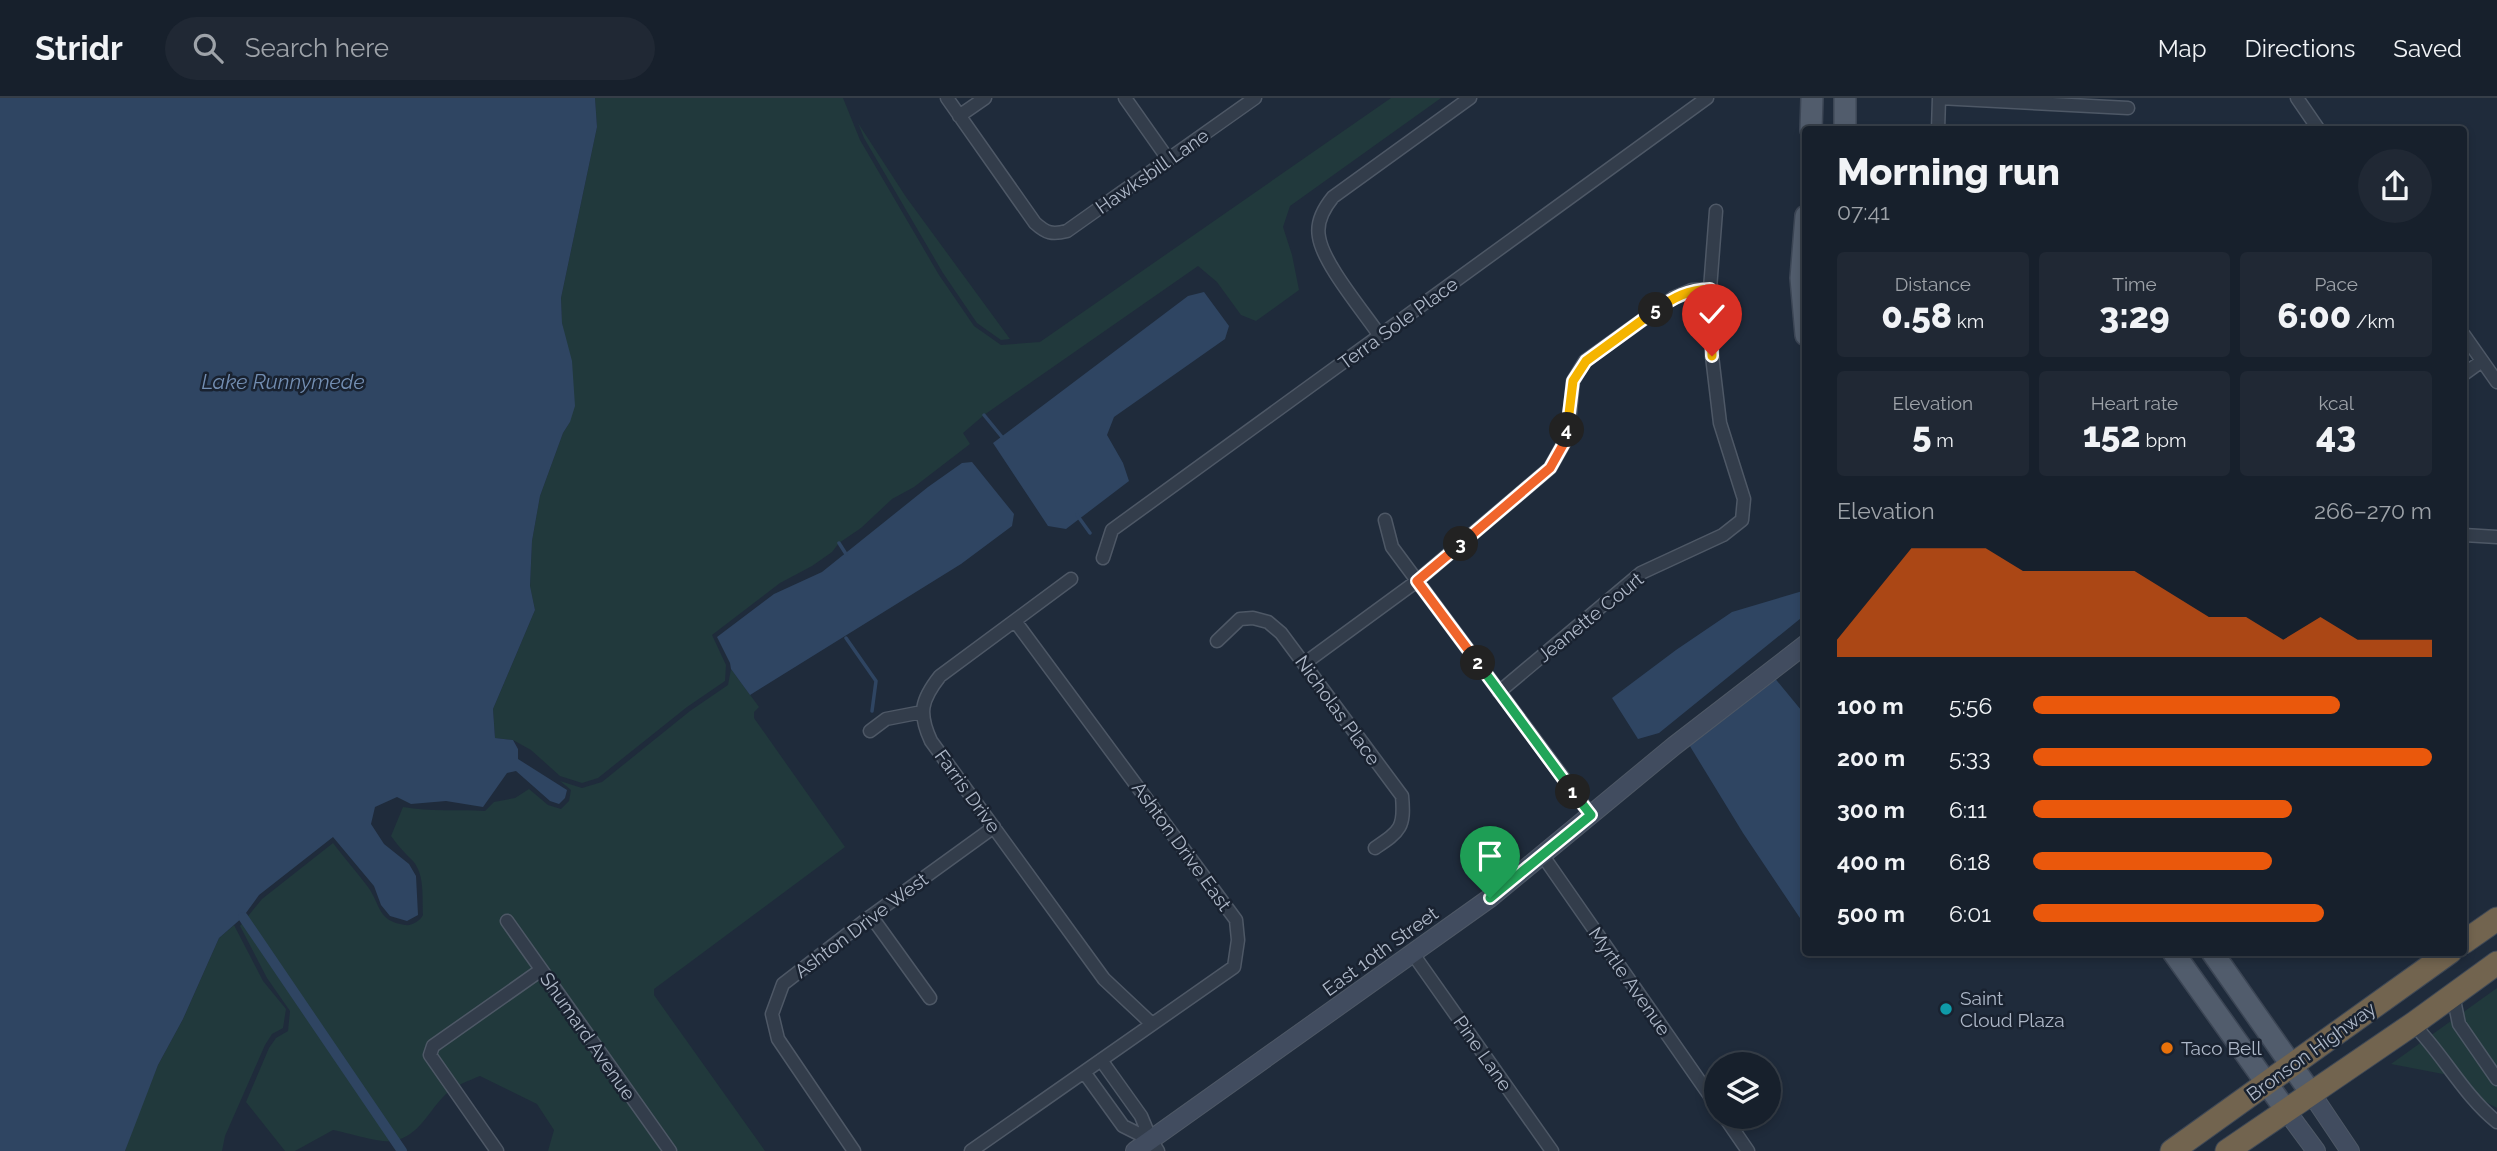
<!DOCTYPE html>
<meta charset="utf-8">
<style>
:root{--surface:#17202c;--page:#202834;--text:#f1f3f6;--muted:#9ea3a9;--line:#363e48;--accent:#ea580c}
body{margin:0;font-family:Raleway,sans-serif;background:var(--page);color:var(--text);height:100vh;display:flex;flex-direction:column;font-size:26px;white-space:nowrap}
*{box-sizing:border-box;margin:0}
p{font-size:23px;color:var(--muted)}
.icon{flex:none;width:38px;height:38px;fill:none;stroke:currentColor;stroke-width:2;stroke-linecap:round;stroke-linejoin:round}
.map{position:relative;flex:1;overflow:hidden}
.details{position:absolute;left:1802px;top:28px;width:665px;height:830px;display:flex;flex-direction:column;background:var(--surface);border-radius:7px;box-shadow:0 4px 10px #0003,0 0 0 2px var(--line)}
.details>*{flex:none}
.controls{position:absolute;left:1704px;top:954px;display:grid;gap:14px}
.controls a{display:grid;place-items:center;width:77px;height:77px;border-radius:50%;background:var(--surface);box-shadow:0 4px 10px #0003,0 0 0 2px var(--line);font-size:35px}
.pin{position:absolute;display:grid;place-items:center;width:60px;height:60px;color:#fff;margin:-72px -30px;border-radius:50% 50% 50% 0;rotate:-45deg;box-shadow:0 0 7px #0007}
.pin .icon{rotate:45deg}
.km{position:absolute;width:35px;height:35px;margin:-18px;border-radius:50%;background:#222;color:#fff;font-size:19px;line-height:35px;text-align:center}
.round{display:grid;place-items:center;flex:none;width:74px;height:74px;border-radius:37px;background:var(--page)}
.overview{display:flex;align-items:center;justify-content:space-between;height:119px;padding:0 35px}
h1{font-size:38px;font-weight:800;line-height:52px}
.figures{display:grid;grid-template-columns:repeat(3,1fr);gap:10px;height:119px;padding:7px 35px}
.figures div{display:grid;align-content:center;border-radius:7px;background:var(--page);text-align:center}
.figures b{font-size:35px;font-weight:800}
.figures small{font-size:19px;font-weight:400}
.figures p{font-size:19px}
.chart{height:196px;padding:14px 35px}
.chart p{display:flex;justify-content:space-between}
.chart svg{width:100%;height:126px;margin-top:7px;fill:var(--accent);opacity:.7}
ul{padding:0 35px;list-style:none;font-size:23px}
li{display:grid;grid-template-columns:112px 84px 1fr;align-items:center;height:52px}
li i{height:18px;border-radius:9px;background:var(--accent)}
header{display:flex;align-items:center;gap:42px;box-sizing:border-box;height:98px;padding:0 35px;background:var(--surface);border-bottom:2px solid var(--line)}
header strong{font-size:33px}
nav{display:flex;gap:38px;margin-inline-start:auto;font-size:24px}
.search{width:490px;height:63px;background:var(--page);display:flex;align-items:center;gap:18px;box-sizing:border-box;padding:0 24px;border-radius:38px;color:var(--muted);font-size:26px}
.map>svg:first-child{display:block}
</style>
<header>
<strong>Stridr</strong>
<div class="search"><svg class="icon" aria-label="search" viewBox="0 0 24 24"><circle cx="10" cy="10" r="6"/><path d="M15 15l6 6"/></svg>Search here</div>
<nav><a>Map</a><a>Directions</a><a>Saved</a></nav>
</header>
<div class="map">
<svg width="2497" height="1053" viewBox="0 0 2497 1053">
<rect width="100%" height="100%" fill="#1f2b3b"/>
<path fill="#21393c" d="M595,0H843L860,42L939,177L974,228L1001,247L1040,244L1391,0H1441L1290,108L1283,129L1292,157L1299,192L1256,223L1241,217L1217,184L1198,168L984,317L963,335L970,346L914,389L892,401L861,430L839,445L832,454L812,468L780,485L712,537L726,567L725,583L687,609L598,680L582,685L560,678L531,652L513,642L495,640L493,611L535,512L530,489L532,443L540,398L563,335L570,324L566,245L562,225L561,200L597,29Z
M858,25L906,99L1010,241L1001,242L977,225L943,175L864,40Z
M731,571L759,609L754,614V620L845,749L654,891V897L765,1053H548L554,1032L537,1006L480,978C468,983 456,987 446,996C428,1013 420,1038 393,1043C379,1045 349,1035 333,1032L295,1053H285L246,1004L269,950L276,940L288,933L290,913L267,880L240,828L262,801L333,745C344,760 357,774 368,789C381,807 377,823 405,827C412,828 420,823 423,817C422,800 425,777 413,763C405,755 398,748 391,738L403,709C431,714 457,711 485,713L494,704L515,700L529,691L548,707L561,711L569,703L571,692L560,683L582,690L602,684L690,613L728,587Z
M234,827L263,883L286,911L283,930L272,936L265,947L225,1038L222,1053H125L136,1021L158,967L183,921L219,840Z
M2497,890V1010L2484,1003L2464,980L2391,966Z"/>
<path fill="#2f4562" d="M0,0H595L597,29L561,200L562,225L572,263L575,308L570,324L563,335L540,398L532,443L530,488L535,512L493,611L495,640L513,642L518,651V661L567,692L565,700L559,706L550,703L516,673L507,675L483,709L446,703L411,706L397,699L375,709L371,726L384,746L409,766L416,778L418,817L407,823L390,818L381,807L374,788L333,739L259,797L243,819L219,840L183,921L158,967L125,1053H0Z
M1204,194L1229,228L1225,241L1114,319L1107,337L1123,365L1129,383L1066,431L1048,428L993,345L1188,198Z
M972,364L1014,416L1012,428L961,466L750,597L731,571L730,565L717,539L774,496L822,474L928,389L962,365Z
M1806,492V516L1659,635L1638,641L1612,600L1676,552L1732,514Z
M1773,578L1806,618V829L1743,735L1688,645Z"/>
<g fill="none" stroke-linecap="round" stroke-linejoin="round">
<path stroke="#2f4562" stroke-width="3.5" d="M984,317L1002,339
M1077,417L1090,435
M839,445L846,456
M846,540L876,583L872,613"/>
<path stroke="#2f4562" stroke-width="10" d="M243,819L402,1053"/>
<defs>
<path id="street" d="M947,0L1035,125C1046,135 1052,137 1067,133L1255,0
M1125,0L1168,61
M1939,0L2128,10
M2297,0L2319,32
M959,18L985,0
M1938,32L1939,0
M2464,237L2497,284
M1380,238C1364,214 1323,166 1319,139C1316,124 1324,110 1333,99L1470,0
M2464,276L2482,263
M1385,422L1392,449L1591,717
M2464,437L2497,439
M1103,460L1112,432L1707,0
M1071,481L940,578C921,602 918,615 931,643L1104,881L1152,926
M1217,543L1240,521L1253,520L1268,524L1281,535L1402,698C1405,730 1400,733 1375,750
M1305,565L1417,483L1550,370L1564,345L1569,324L1573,283L1585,263L1673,200L1692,192L1710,191
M1499,594L1641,475L1723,437L1742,422L1744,401L1720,325L1712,258L1710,191L1716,113
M870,633L886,621L922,614
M1543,758L1717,1008
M871,818L930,900
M507,823L670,1053
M1413,856L1552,1053
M2453,897L2459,926L2497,981
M2413,926C2443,956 2464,998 2497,1024
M1101,962L1141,1018L1151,1042L1158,1053
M1084,974L1123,1028L1151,1042
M1724,1018L1748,1053
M497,1053L430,957L433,948L541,872
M854,1053L778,941L772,916L783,886L871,818L994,729
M971,1053L1234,869L1238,842L1236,822L1015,523"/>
<path id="secondary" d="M2311,995L2350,1053
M2285,1011L2316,1053
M1135,1053L1490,800L1674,648L1806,546"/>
<path id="primary" d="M1845,0V32
M1811,32L1812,0
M1806,118L1801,180L1806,237
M2173,854L2285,1011
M2212,854L2311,995"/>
<path id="highway" d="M2464,844L2497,821
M2172,1053L2450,854
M2227,1053L2413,926L2497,865"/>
</defs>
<use href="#street" stroke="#4e5866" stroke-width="15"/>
<use href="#secondary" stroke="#4e5866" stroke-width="20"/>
<use href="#primary" stroke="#3c4655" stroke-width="24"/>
<use href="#highway" stroke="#3e4856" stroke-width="25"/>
<use href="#street" stroke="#333d4b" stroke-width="12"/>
<use href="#secondary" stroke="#414c5f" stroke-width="18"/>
<use href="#primary" stroke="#515c6c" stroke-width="21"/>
<use href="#highway" stroke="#72644f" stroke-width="23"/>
</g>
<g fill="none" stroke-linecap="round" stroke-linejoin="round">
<defs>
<path id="split-1" d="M1490,800L1591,717L1573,694"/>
<path id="split-2" d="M1478,565L1573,694"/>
<path id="split-3" d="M1461,446L1417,483L1478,565"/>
<path id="split-4" d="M1461,446L1550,370L1564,345L1567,332"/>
<path id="split-5" d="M1567,332L1573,283L1586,263L1656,212"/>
<path id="split-6" d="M1656,212C1674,199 1688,192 1710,191L1712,258"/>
</defs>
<use href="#split-1" stroke="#fff" stroke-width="14"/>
<use href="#split-2" stroke="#fff" stroke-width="14"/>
<use href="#split-3" stroke="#fff" stroke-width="14"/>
<use href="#split-4" stroke="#fff" stroke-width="14"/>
<use href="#split-5" stroke="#fff" stroke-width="14"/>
<use href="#split-6" stroke="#fff" stroke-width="14"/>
<use href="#split-1" stroke="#22a559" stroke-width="9"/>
<use href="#split-2" stroke="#22a559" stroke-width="9"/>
<use href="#split-3" stroke="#f0652b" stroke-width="9"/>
<use href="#split-4" stroke="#f0652b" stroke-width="9"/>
<use href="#split-5" stroke="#f5b400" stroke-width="9"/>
<use href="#split-6" stroke="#f5b400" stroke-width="9"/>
</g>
<circle fill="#0f9aa8" stroke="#192230" stroke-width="2.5" cx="1946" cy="911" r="7"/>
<circle fill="#e8710a" stroke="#192230" stroke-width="2.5" cx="2167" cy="950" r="7"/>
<g text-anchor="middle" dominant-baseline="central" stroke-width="5" stroke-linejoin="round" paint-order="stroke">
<g font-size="19" fill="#aeb8c8" stroke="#192230">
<text transform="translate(1152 73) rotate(-35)">Hawksbill Lane</text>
<text transform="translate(1398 225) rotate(-36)">Terra Sole Place</text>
<text transform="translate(1590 519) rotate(-39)">Jeanette Court</text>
<text transform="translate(1338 612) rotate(54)">Nicholas Place</text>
<text transform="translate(968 693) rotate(54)">Farris Drive</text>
<text transform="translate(1182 748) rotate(54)">Ashton Drive East</text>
<text transform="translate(861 827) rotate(-37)">Ashton Drive West</text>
<text transform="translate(1380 853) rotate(-36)">East 10th Street</text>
<text transform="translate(1630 883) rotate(55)">Myrtle Avenue</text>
<text transform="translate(588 938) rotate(55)">Shumard Avenue</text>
<text transform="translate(2311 953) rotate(-36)">Bronson Highway</text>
<text transform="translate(1483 955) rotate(55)">Pine Lane</text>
</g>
<g font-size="19" fill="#aeb8c8" stroke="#192230" text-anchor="start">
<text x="1960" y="900">Saint<tspan x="1960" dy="22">Cloud Plaza</tspan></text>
<text x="2181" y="950">Taco Bell</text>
</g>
<g font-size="21" font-style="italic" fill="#738eb2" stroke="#192230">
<text x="283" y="283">Lake Runnymede</text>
</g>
</g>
</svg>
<div class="controls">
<a><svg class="icon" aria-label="layers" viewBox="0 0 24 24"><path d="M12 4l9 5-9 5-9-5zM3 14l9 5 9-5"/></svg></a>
</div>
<div class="pin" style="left:1490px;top:800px;background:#1e9e55"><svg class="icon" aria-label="arrive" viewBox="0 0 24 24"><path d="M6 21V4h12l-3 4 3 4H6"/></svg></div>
<div class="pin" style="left:1712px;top:258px;background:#d93025"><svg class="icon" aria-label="check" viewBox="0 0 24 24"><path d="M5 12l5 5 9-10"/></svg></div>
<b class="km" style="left:1573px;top:694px">1</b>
<b class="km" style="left:1478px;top:565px">2</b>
<b class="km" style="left:1461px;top:446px">3</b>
<b class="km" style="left:1567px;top:332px">4</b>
<b class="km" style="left:1656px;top:212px">5</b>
<section class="details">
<div class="overview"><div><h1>Morning run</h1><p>07:41</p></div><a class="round"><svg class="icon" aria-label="share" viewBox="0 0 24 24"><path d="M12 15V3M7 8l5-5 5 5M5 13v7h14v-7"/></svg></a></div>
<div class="figures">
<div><p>Distance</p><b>0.58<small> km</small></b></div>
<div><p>Time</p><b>3:29</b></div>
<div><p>Pace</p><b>6:00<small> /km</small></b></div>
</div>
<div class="figures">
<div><p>Elevation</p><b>5<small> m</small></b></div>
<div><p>Heart rate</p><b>152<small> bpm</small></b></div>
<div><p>kcal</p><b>43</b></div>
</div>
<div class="chart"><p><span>Elevation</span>266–270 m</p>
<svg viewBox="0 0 160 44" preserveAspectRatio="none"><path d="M0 44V38L10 22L20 6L30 6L40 6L50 14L60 14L70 14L80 14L90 22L100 30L110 30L120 38L130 30L140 38L150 38L160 38V44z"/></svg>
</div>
<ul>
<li><b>100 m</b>5:56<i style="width:77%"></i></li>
<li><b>200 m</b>5:33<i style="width:100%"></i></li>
<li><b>300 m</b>6:11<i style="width:65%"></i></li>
<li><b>400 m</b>6:18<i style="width:60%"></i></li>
<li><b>500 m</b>6:01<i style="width:73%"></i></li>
</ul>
</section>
</div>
